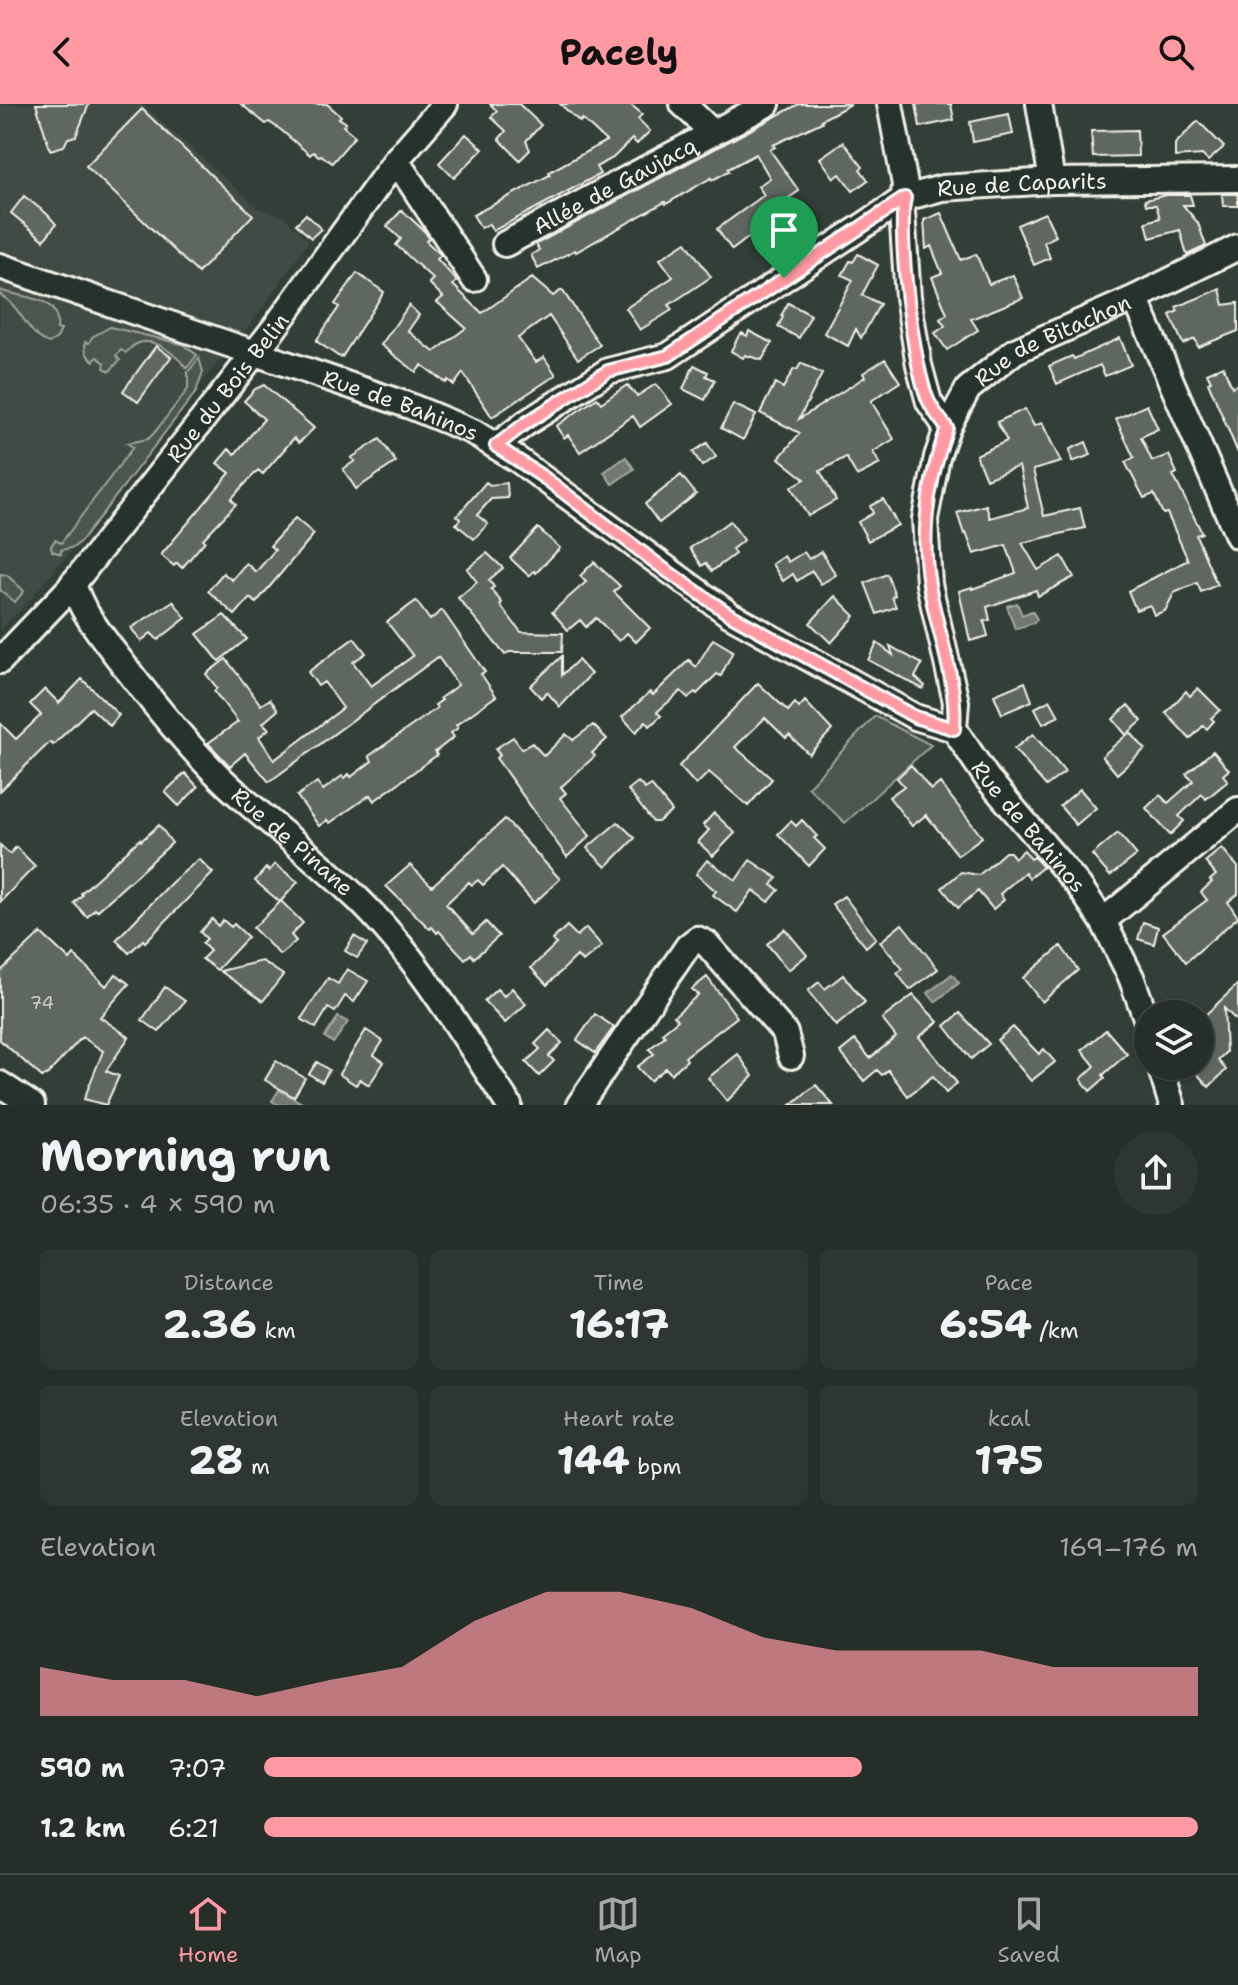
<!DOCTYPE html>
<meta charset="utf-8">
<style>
:root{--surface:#262e2a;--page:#2e3632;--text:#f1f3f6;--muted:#a4a8a8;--line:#424a47;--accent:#ff9aa2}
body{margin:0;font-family:"Shantell Sans",sans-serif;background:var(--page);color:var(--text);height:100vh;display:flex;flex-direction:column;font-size:30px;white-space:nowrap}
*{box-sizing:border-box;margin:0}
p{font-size:26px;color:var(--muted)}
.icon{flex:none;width:44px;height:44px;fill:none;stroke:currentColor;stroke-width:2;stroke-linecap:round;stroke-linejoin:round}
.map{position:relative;height:1001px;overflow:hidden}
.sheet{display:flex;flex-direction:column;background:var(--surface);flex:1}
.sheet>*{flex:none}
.buttons{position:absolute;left:1134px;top:896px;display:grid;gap:16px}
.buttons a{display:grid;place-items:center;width:80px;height:80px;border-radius:50%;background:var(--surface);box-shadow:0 2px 6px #0004,0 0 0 2px var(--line);font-size:40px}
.pin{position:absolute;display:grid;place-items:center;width:68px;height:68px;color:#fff;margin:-82px -34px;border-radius:50% 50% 50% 0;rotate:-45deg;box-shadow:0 0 8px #0007}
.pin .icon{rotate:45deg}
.round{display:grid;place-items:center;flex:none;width:84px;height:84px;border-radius:42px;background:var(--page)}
.headline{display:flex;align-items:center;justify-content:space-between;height:136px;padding:0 40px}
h1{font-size:44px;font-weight:700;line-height:60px}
.metrics{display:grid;grid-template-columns:repeat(3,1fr);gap:12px;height:136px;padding:8px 40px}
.metrics div{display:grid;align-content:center;border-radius:12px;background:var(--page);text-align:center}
.metrics b{font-size:40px;font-weight:700}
.metrics small{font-size:22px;font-weight:400}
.metrics p{font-size:22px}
.chart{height:224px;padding:16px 40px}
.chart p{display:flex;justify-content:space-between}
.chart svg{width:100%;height:144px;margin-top:8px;fill:var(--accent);opacity:.7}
ul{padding:0 40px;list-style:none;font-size:26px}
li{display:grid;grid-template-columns:128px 96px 1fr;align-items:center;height:60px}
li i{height:20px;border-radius:10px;background:var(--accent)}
header{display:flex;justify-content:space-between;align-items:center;height:104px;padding:0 40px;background:var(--accent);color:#111;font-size:36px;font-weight:700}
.tab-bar{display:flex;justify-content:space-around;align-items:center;height:112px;border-top:2px solid var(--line);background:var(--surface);font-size:22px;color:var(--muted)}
.tab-bar a{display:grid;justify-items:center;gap:4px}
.tab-bar .selected{color:var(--accent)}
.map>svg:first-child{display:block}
</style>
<header><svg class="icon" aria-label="back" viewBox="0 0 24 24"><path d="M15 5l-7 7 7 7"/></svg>Pacely<svg class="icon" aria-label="search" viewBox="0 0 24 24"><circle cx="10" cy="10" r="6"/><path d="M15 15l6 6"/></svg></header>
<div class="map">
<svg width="1238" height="1001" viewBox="0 0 1238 1001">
<rect width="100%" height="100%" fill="#323e38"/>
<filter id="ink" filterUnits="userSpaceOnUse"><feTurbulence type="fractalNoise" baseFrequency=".0125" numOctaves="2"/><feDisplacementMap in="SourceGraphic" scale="16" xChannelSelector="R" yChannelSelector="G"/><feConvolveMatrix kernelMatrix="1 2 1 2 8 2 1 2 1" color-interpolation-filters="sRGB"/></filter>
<g filter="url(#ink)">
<path fill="#404b44" d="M0,0H142L258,104L284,113L309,137L251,220L207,272L86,429L28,498L0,526Z"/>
<path fill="#4c564f" stroke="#a0a49c" stroke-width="2" d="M0,186C22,195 61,190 57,225L61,226L57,234L49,239C27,232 21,201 0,191Z
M110,223L182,240L197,251L187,264C171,246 145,224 126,249L121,246L116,252L120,256L110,267L104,264L105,259L97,253L94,257C86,252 85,247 85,238L89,239L92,233Z
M199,254L203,268L196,288L82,436L74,443L61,446V450L52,447L51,442L55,436L61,439L133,343L127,339L148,335L154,329L188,285V268Z
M0,470L7,471L24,487L15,498L0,486Z
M875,612L931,641L845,719L808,683Z"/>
<path fill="#727972" stroke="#a6a9a1" stroke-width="2" d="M626,353L634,365L612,380L604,368Z
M1017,499L1022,511L1032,507L1037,515L1034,519L1015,525L1007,502Z
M952,870L959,879L935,898L928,889Z
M338,913L348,918L333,939L325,933Z
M279,986L302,999L301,1001H279L272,997Z"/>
<path fill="#5f6861" stroke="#f4f1e8" stroke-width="2" d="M36,0H89L76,32L68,34L64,42L50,46Z
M241,0H327L341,12L339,14L346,19L343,22L355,32L332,59L321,51L319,52L313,48L310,51L281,26L269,18L266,20Z
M490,0H519L541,21L526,37L530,46L520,56L499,35L506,27L491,13L497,7Z
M560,0H630L642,10L638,15L650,27L637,40L632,35L613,54L596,63L600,70L493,127L489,120L481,124L473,111L550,71L549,68L606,37L582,15L580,18Z
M799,0H851L821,16L822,18L773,41L775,43L770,46L799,87L756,116L761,124L732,146L717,125L764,91L758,82L770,74L756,50L728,65L729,67L718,73L712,76L711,74L666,100L665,98L576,148L575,146L538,165L531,151L539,146L536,140Z
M916,0H951L954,16L920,23Z
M142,5L253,111L198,169L86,62Z
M1009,10L1013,30L973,38L970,18Z
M1198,17L1224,43L1208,57L1202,51L1175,53V40Z
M1137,26L1138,52L1093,53L1091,27Z
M466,30L483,45L454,74L439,59Z
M843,38L863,63L860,65L868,76L853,87L840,70L834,74L820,54Z
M1222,90H1238V102H1223Z
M1166,91H1190L1193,101H1183L1198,119L1206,142L1187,151L1180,126L1150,134L1146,118L1160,114L1156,101H1146L1145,96Z
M24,92L47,110L56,120L44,136L11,109Z
M402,106L425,128L429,134L426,137L441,151L437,155L457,177L453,181L482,209L532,174L553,192L562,186L600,241L578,255L549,212L518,234L536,258L544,253L556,271L492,313L463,269L454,281L448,276L446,279L422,261L416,268L381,241L409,201L419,211L408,227L434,248L466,224L437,198L443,193L429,179L433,175L396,141L401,135L387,122Z
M941,109L961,156L976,150L989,180L1013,171L1023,194L971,215L978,226L947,246L935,229L945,222L940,215L947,210L932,173L942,169L931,142L926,145L924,116Z
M1045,109L1056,132L1044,138L1050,154L1034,161L1017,121Z
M306,110L321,125L311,134L296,120Z
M686,138L711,173L669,201L672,206L640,226L626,204L673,173L660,155Z
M858,150L878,161L862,191L880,200L861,234L856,225L848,242L824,229L853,176L842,171L850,157L853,158Z
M357,169L384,188L342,253L338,252L316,237L339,203L335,200Z
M1220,185L1224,201L1238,199V227L1198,243L1195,235L1183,240L1170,211L1178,207L1176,203Z
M788,199L811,211L799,234L778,223L783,213L781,212Z
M749,227L772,239L762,256L745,251L743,254L731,247L738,233L742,229L747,232Z
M1120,234L1131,261L1105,272L1100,261L1057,280L1049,262L1072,252L1074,255Z
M156,242L171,253L138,298L123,287Z
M885,255L900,278L871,297L894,335L873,348L880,360L857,372L846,353L820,367L836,396L808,412L791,383L805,375L779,354L800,329L760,309L775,279L783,284L794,265L797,266L801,259L822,270L799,315L865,273L863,269Z
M694,261L708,268L706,272L715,276L705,296L683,285Z
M1223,262L1232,283L1238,280V349L1208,278L1211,277L1207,269Z
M656,280L672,300L640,323L633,312L580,348L568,331L564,334L556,322L597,294L601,299L627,281L637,292Z
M264,281L314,324L299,339L294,334L263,370L258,366L231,395L236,400L203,435L205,437L182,464L177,459L174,462L161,451L230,369L217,359L229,345L235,350L264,315L244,297L255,285Z
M733,300L756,311L743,336L721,324Z
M1147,301L1158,325L1141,333L1152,357L1169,351L1177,369L1173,371L1202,429L1196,431L1217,481L1201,488L1197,479L1174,489L1165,507L1154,511L1150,501L1136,506L1128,487L1188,456L1167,409L1163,410L1154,390L1144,394L1125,358L1134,354L1116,315Z
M1025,305L1034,322L1042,319L1061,358L1033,366L1044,412L1080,404L1085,424L1022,439L1038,466L1062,452L1074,473L1038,492L1036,486L987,503L990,516L984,517L988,532L970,537L959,487L972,483V485L1016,469L1006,441L974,450L966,429L964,430L957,409L986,401L990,414L1028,404L1019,362L986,375L976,351L1007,337L997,318Z
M380,335L396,358L356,385L343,365L355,357L351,354Z
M1086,338L1091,351L1072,358L1070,345Z
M707,339L716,353L702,362L693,348Z
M681,371L696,390L659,419L645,400Z
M486,378L490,381L507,379L508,394L491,395L477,411L488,420L474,435L456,420L460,415L457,412Z
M883,395L898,421L868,437L858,418L873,409L870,402Z
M295,414L314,430L256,499L250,494L235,511L208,487L223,469L232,476L246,459L256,468L275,446L270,442Z
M730,417L744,436L732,445L735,450L712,467L706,459L702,462L690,444Z
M538,424L560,444L536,469L534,467L529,472L510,454Z
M821,447L836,471L821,480L812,467L797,477L793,470L783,477L772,460L784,452L788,458L804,448L809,455Z
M487,449L503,464L489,476L494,483L491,485L502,499L500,501L521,528L563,529L562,548H509L505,551L458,494L477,478L467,465Z
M594,458L620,482L614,488L650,524L636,538L627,529L619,537L596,514L586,523L580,516L568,526L552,508L586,478L580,472Z
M887,470L895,491L892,493L896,503L877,510L865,479Z
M835,492L855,512L831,539L810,519Z
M173,497L186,514L158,536L151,529L141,537L131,524Z
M416,497L430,516L442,506L485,568L481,570L496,592L456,621L458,624L451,629L454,633L435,648L437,651L374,697L370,691L330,719L327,716L319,722L297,692L317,678L323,686L342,672L344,674L349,670L351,673L372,657L369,652L437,604L435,601L442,596L440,594L458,581L438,553L269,678L245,649L230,662L208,639L238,618L214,587L217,584L206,570L226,555L261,601L270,595L278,606L263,619L269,625L259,633L274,656L343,604L324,578L318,582L308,568L354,534L366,549L353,558L371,582L413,552L387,518Z
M224,511L247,535L219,557L197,530Z
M713,535L733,547L721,572L717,570L697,590L695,588L688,594L681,587L657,608L661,612L650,622L646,617L636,628L622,613L650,588L653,591L689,556L696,563Z
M877,539L893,551L890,542L922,560L915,573L925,582L923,585L868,556Z
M562,552V571L578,556L591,570L560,603L547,588L541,594L530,582Z
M82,575L119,611L110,622L91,604L53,641L50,638L0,687V619L16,635L41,611L30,600L45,585L59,599Z
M1025,578L1032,597L1002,610L994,591Z
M758,579L788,607L795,599L799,604L805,597L832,626L809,650L789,631L786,634L765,614L735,643L772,675L748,702L709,668L696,681L679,662Z
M1198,584L1220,606L1211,614L1214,617L1207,625L1203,622L1190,635L1166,609L1186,587L1190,592Z
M1050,596L1059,612L1043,620L1035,604Z
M1128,601L1142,617L1126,631L1113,615Z
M593,621L607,635L592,649L595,652L561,683L566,689L560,694L590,732L567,753L496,654L500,651L495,645L513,633L522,645L532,639L544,652L566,630L573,636Z
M1130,628L1145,645L1117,670L1102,652Z
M1033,630L1065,668L1046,682L1014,645Z
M1213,647L1229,666L1223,671L1228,677L1206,695L1202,690L1179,712L1184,717L1170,731L1146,704L1160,691L1168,699L1193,677L1186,670Z
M911,661L931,686L940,679L982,733L958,751L926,711L912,722L889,693L904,682L897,674Z
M185,669L198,683L179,702L165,688Z
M638,678L645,685L651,681L672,707L658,718H653L628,686Z
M1080,685L1096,704L1076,721L1060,702Z
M714,709L735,729L713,752L698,738L709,726L703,721Z
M505,715L560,775L534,799L502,763L483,781L478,776L472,781L469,778L446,800L473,830L486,818L499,832L474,854L471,850L465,855L439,827L437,829L432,823L430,825L386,782L410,761L432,782Z
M802,716L817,732L814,734L825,745L809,762L778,730L791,717L796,722Z
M618,718L635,734L606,763L587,744Z
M159,721L172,739L97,807L95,805L87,813L74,799L82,791L81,789L140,735L141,737Z
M1118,729L1137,751L1110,772L1092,751Z
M0,741L10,750L16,743L35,762L0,798Z
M1222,744L1238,763V790L1228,798L1238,813L1186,858L1163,829L1207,796L1201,788L1212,778L1210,776L1216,771L1205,758Z
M1024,746L1031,755L1034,753L1043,763L1029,774L1025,768L1000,790L1004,796L993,805L978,787L958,804L942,784L961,768L979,771L1005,748H1010L1015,754Z
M199,755L213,769L150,833L145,838L143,836L129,849L116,836L172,778Z
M707,756L736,776L750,756L777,774L772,781L779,786L769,798L753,786L737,808L713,791L716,787L696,770Z
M275,760L298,778L281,797L303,819L291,831L296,837L280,851L253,824L280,798L255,777L266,764L269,767Z
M844,792L876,834L866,843L832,800Z
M212,815L218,822L223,816L231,823L234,820L248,833L217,866L202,855L210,847L202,839L207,835L200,828Z
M1143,818L1158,823L1154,840L1138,835Z
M902,820L938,865L910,886L897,869L903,865L880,838Z
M567,822L577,832L586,824L602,842L583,858L577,852L547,881L531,864L556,840L552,836Z
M785,825L807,851L788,866L767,840Z
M41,829L70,856L74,851L106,882L116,870L129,880L100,913L129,933L106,967L119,972L106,1001L84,995L103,947L82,933L48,970L42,973L0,936V868Z
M354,832L367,840L357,854L345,847Z
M1061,842L1078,866L1042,898L1023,874Z
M262,857L283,871L263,897L220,867Z
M347,865L368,877L354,898L345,892L335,908L328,904L316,924L301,915L328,874L338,880Z
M843,871L865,898L836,922L808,887L819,878L825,885Z
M707,873L737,913L685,953L687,956L671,970L666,964L650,977L637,963L654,950L649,945L665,932L662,929L678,916L674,912L698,891L692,885Z
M1238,880V918L1224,904L1226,948L1218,956L1226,966L1209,983L1190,962H1200V916Z
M165,883L185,897L159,928L142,916Z
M512,884L526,900L505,919L484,897L497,885L504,892Z
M913,891L938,918L919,933L957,979L946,989L933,972L908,992L888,966L882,971L877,966L864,977L840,948L855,936L870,954L896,933L882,915Z
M960,909L989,940L971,955L945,922Z
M595,910L614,923L595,949L577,936Z
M1013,923L1039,950L1044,945L1055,958L1031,977L997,936Z
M366,926L383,937L374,951L384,958L369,981L360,975L356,981L339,970Z
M549,926L562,939L549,952L554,957L539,972L526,958L540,945L535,940Z
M1106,926L1127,950L1103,971L1105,974L1090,987L1081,975L1095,962L1082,946Z
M738,950L753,972L727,997L708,974Z
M276,957L305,974L294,993L265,976Z
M317,958L329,966L322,978L309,970Z
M816,981L833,1001H791L808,987Z"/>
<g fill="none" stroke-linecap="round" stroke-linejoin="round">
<defs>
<g id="minor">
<path d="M683,0L713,29"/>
<path d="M890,0L905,81L902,108L908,193L919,261L929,298L947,324"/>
<path d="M1039,0L1052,77"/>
<path d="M396,56L474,175"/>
<path id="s1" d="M505,140L767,0"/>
<path id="s2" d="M0,162L410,302L473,328L518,356L729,510L915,613L954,625L987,674L1079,782L1103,817L1131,873L1148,919"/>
<path d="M1135,194L1238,432"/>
<path id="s3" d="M496,342L526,319L608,267L668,252L905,94L942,84L1052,77L1238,75"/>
<path id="s4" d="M73,479C81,508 102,532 120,556C154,601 190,646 231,684C273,722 318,756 359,796C419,855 463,931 509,1001"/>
<path id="s5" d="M0,557L69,485L273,226L396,56L445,0"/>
<path id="s6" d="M954,625L956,598L929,480L925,415L937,353L947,324L968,285L1015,247L1135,194L1238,143"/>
<path d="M1103,817L1238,706"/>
<path d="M1160,962L1172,1001"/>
<path d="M0,980L32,1001"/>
<path d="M579,1001L688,842L697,835L706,839L785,929L791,952"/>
</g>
</defs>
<use href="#minor" stroke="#f4f1e8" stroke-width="30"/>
<use href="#minor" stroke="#26332d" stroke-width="24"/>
</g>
</g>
<g fill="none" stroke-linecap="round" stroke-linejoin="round" filter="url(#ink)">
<defs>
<path id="route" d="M905,94C897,129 913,265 929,298C933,307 941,316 947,324C929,374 920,427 929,480C937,529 958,575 954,625L915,613L729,510L664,465L546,375L496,342L526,319L608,267L668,252Z"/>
</defs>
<use href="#route" stroke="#fff" stroke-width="16"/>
<use href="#route" stroke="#ff9aa2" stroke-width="10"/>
</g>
<g text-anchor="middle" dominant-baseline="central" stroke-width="7" stroke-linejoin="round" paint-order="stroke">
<g font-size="18" fill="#cfcfc6">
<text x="42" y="899">74</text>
</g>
<g font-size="22" fill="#f4f1e8" stroke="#26332d">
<text stroke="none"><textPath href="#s1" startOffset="124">Allée de Gaujacq</textPath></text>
<text stroke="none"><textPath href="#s3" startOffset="600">Rue de Caparits</textPath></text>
<text stroke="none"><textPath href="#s6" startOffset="450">Rue de Bitachon</textPath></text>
<text stroke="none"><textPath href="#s5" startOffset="356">Rue du Bois Belin</textPath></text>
<text stroke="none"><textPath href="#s2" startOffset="424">Rue de Bahinos</textPath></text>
<text stroke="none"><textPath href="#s2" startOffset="1192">Rue de Bahinos</textPath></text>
<text stroke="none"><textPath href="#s4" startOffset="342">Rue de Pinane</textPath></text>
</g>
</g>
</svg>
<div class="buttons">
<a><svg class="icon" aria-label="layers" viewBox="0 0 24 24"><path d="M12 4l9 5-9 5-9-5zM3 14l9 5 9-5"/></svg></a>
</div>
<div class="pin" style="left:784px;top:174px;background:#1e9e55"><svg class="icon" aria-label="arrive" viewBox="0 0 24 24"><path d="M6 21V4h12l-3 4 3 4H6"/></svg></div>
</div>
<section class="sheet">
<div class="headline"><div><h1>Morning run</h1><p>06:35 · 4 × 590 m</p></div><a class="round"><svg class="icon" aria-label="share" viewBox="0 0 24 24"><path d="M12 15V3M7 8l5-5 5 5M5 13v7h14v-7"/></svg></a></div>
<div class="metrics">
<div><p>Distance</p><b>2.36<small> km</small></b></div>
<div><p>Time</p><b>16:17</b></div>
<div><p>Pace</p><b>6:54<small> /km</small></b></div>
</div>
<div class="metrics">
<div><p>Elevation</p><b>28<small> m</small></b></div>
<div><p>Heart rate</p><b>144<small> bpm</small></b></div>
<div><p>kcal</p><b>175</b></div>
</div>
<div class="chart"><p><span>Elevation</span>169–176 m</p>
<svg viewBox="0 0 160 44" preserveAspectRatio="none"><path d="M0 44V29L10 33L20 33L30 38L40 33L50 29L60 15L70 6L80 6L90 11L100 20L110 24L120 24L130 24L140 29L150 29L160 29V44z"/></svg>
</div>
<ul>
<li><b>590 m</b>7:07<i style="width:64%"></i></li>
<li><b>1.2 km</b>6:21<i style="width:100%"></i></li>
</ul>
</section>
<nav class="tab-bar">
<a class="selected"><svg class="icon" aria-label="home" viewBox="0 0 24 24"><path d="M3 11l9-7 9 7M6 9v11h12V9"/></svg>Home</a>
<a><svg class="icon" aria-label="map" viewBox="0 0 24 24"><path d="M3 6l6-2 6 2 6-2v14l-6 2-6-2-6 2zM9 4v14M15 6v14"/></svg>Map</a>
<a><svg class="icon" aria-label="saved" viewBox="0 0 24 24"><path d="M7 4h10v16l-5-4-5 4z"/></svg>Saved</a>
</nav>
